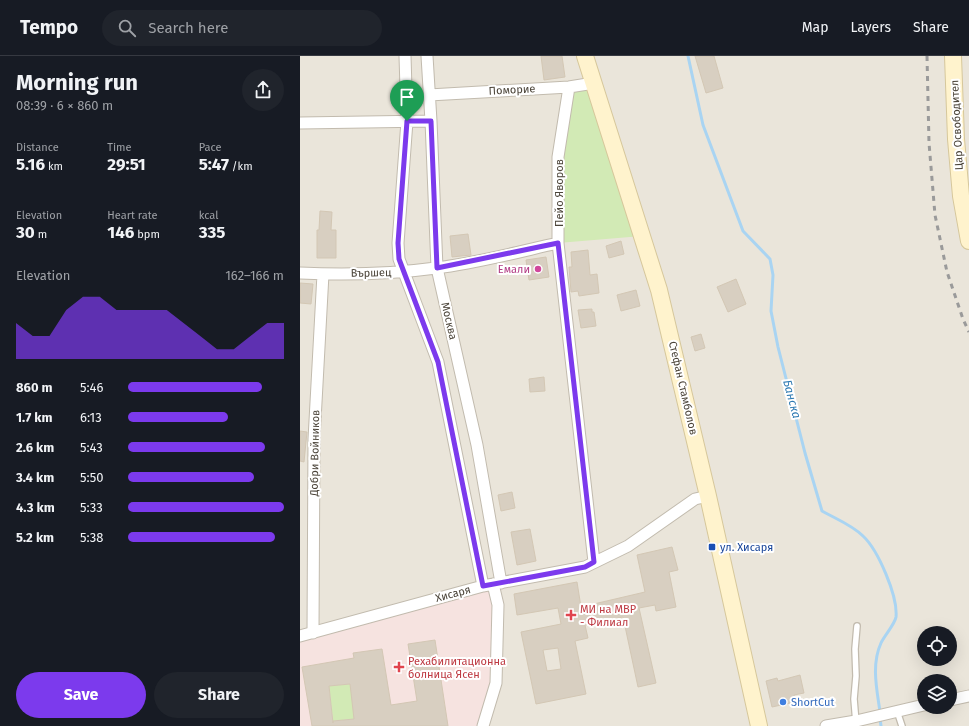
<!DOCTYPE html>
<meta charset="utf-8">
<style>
:root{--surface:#171b24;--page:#20242c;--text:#f1f3f6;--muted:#9ea1a6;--line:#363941;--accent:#7c3aed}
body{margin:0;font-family:"Fira Sans",sans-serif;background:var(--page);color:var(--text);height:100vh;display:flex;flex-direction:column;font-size:15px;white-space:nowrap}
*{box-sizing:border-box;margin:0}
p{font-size:13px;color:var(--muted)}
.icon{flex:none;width:22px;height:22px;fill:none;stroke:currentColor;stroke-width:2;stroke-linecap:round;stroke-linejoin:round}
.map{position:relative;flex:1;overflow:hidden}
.panel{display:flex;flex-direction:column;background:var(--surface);width:300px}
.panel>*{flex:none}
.tools{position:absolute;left:617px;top:570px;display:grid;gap:8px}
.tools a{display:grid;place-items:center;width:40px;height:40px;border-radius:50%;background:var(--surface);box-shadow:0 4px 16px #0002;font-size:20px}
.pin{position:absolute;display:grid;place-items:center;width:34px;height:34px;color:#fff;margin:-41px -17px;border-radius:50% 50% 50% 0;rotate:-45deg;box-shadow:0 0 4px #0007}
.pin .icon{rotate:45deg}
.round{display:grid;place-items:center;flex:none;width:42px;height:42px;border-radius:21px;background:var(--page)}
.overview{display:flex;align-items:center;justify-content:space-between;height:68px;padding:0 16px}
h1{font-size:22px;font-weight:700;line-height:30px}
.metrics{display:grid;grid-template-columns:repeat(3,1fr);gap:6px;height:68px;padding:4px 16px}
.metrics div{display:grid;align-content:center}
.metrics b{font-size:17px;font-weight:700}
.metrics small{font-size:11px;font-weight:400}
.metrics p{font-size:11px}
.chart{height:112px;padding:8px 16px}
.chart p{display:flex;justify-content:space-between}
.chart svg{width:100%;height:72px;margin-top:4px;fill:var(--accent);opacity:.7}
.button{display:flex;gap:8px;margin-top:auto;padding:8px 16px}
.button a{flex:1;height:46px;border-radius:24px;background:var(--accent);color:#fff;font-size:16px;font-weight:700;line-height:46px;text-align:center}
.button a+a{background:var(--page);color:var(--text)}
ul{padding:0 16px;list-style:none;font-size:13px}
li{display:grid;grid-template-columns:64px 48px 1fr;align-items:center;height:30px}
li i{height:10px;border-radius:5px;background:var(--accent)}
header{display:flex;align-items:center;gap:24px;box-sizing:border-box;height:56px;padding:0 20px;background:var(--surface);border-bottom:1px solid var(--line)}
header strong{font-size:19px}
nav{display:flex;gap:22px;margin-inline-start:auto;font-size:14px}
.search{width:280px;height:36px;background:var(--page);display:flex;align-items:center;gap:10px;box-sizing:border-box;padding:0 14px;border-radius:22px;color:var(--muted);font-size:15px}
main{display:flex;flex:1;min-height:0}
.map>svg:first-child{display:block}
</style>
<header>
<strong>Tempo</strong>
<div class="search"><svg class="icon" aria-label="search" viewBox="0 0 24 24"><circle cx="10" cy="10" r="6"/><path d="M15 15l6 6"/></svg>Search here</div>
<nav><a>Map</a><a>Layers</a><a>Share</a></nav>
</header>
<main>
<section class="panel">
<div class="overview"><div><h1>Morning run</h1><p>08:39 · 6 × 860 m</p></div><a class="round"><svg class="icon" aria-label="share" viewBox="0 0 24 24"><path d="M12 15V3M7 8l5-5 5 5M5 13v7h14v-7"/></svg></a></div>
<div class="metrics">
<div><p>Distance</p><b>5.16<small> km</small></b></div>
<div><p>Time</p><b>29:51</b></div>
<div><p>Pace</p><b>5:47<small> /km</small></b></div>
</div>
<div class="metrics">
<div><p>Elevation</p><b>30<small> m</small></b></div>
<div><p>Heart rate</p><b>146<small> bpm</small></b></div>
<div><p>kcal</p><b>335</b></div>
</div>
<div class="chart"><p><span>Elevation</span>162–166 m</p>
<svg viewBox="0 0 160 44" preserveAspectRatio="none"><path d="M0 44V22L10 30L20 30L30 14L40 6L50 6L60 14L70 14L80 14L90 14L100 22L110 30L120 38L130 38L140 30L150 22L160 22V44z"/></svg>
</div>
<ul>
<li><b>860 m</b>5:46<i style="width:86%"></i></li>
<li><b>1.7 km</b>6:13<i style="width:64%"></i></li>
<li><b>2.6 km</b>5:43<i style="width:88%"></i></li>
<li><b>3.4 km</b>5:50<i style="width:81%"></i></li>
<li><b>4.3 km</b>5:33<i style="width:100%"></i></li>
<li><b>5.2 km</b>5:38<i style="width:94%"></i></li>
</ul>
<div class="button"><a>Save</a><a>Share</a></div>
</section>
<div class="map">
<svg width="669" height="670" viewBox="0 0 669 670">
<rect width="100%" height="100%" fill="#f6f3ec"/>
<path fill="#eae5da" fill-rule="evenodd" d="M0,0H669V670H0ZM624,577H650V603H624ZM624,625H650V651H624Z"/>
<path fill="#f6e3e0" d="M193,528L198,595L183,670H0V580Z"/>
<path fill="#d2eab5" d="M294,27L342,180L258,187V101L269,31Z
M50,628L62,662L33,665L29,630Z"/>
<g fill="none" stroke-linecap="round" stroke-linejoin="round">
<path stroke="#a9d4f2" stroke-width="3" d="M388,0L403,69L443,175L470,203L473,219L471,255L478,291L505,397L522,455C536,463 552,469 563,480C578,494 598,540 596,561C595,568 584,580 581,587C571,609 577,634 580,656
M580,662L581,670"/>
</g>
<path fill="#d8cfc1" stroke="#d3c7b4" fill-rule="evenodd" d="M241,0H262L265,21L244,24Z
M395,0H414L423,32L406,37Z
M20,155L32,156L31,174H36V202H17V174H19Z
M168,178L171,199L152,201L150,180Z
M321,185L324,198L309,202L306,190Z
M288,194L290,219L297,218L299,237L279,240L278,235L271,236L269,211H272L271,196Z
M246,201L249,221L229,224L226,204Z
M436,223L446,248L428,256L417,231Z
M0,227L13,228L11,248L0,247Z
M336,234L340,250L321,255L317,239Z
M292,253V256H294L296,270L281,272L278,254Z
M401,278L405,292L395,295L391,281Z
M244,321L245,335L230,336L229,323Z
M0,375L7,376L4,406L0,405Z
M212,436L215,452L201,455L198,439Z
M230,473L236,505L217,509L211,476Z
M372,491L378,514L369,516L376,551L356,555L355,549L339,552L356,627L338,631L323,561L285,569L288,582L275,585L286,638L236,648L221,576L261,568L258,552L217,559L214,538L277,526L281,551L345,536L337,499ZM258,592L261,613L247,615L243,594Z
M135,584L148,670H12L2,611L54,602L53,597L82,593L91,649L117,645L108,588ZM50,628L54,663L33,665V667L29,630Z
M500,619L504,637L494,639L495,646L472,651L466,625L477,622L478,625Z"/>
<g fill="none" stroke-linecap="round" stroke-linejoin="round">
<defs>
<path id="lane" d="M597,655L602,670
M556,667L554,643L556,620L555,593L557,570"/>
<path id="street" d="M105,0L107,65L98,187L99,203L138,306L183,530
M127,0L131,65L137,212L177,389L201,527
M269,31L258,101V187L294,506
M129,39L269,31L294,27
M0,67L131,65
M0,217C45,219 92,218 136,212C177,207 218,196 258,187
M13,577L14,383L23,218
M0,580L183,530L285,511L328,490L395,443L408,440
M650,644L669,640
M183,670L196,627L198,549L193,528
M526,670L556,665L624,649"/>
<path id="secondary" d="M285,0L359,234L408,440L459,670
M653,0L656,83L661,140L669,185"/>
</defs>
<use href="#lane" stroke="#c2bbae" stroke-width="8"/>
<use href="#street" stroke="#c2bbae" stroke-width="13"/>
<use href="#secondary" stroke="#d6c79b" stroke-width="18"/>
<use href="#lane" stroke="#fff" stroke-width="5.5"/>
<use href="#street" stroke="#fff" stroke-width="11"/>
<use href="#secondary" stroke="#fff3cd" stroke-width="16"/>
<path stroke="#9a9a9a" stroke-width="3" stroke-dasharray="5 5" stroke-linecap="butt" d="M627,0L629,87L635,159L647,216L663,263L669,276"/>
</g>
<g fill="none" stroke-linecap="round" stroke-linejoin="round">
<defs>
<path id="route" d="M107,65H131L137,212L258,187L294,506L285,511L183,530L138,306L99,203L98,187Z"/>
</defs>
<use href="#route" stroke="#fff" stroke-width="8"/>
<use href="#route" stroke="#7c3aed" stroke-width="5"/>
</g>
<circle fill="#d1479c" stroke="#fff" stroke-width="1.5" cx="238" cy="213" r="4"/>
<rect fill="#1a4fb4" stroke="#fff" stroke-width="1.5" x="408" y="487" width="8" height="8" rx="2"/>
<g fill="#e0444e" stroke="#fff" stroke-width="1.5">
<path d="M269 553h4v4h4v4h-4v4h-4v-4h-4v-4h4z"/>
<path d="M97 605h4v4h4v4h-4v4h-4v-4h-4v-4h4z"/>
</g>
<circle fill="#3f7fe0" stroke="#fff" stroke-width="1.5" cx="483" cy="646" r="4"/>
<g text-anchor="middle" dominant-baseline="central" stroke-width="4" stroke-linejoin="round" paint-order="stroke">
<g font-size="11" fill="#4b4439" stroke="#fff">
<text transform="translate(212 34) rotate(-3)">Поморие</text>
<text transform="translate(657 69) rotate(-93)">Цар Освободител</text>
<text transform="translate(259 137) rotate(-90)">Пейо Яворов</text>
<text transform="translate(71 217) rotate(-1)">Вършец</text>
<text transform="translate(149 265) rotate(77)">Москва</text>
<text transform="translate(383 332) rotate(77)">Стефан Стамболов</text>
<text transform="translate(15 397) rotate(-89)">Добри Войников</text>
<text transform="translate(153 538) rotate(-15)">Хисаря</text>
</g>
<g font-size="11" fill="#b23c85" stroke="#fff" text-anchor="end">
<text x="230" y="213">Емали</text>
</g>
<g font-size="11" fill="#164399" stroke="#fff" text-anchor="start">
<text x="420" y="491">ул. Хисаря</text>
</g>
<g font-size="11" fill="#be3a42" stroke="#fff" text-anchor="start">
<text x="280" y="553">МИ на МВР<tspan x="280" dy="13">- Филиал</tspan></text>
<text x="108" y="605">Рехабилитационна<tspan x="108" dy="13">болница Ясен</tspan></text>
</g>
<g font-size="11" fill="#366cbe" stroke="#fff" text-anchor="start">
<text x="491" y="646">ShortCut</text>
</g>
<g font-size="12" font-style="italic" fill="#2e7ab2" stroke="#fff">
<text transform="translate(492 343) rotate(75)">Банска</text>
</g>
</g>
</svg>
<div class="tools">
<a><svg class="icon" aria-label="locate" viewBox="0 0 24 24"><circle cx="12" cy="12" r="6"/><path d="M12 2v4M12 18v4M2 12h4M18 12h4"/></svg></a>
<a><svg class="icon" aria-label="layers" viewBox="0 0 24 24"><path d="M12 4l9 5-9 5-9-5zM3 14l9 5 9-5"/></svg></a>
</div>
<div class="pin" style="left:107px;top:65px;background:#1e9e55"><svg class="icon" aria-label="arrive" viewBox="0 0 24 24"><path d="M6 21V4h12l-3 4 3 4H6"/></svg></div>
</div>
</main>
